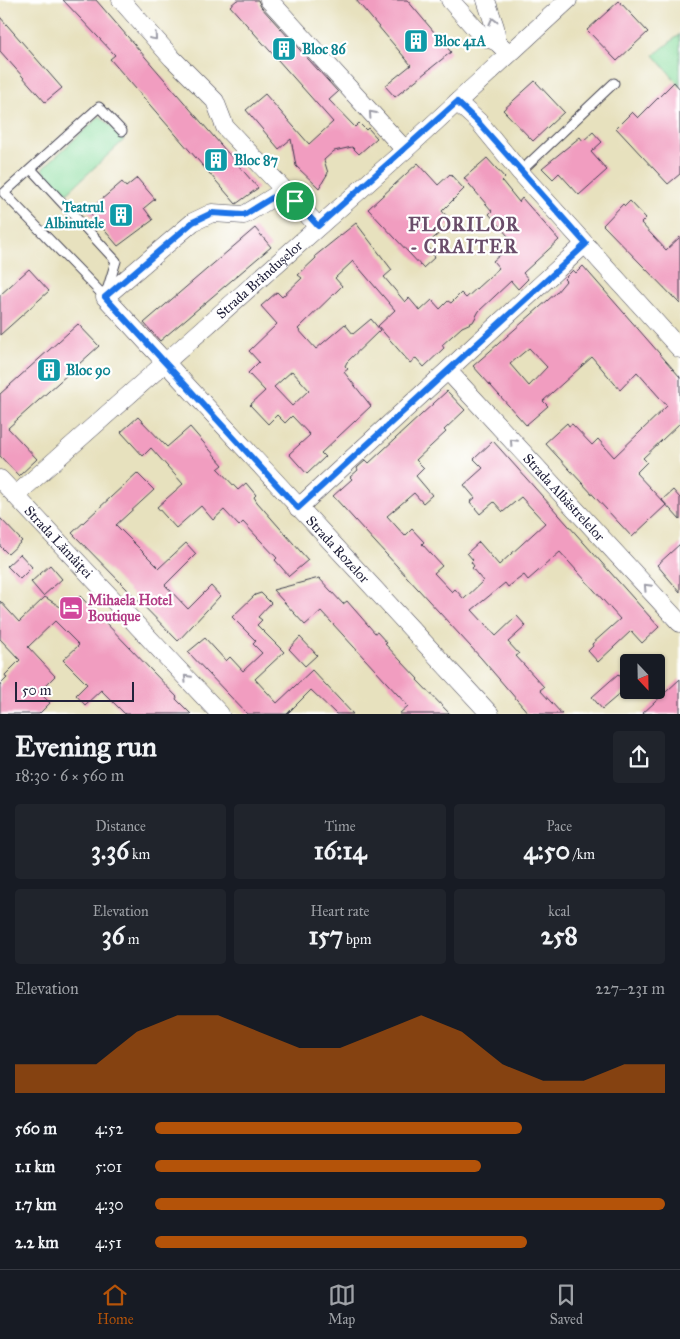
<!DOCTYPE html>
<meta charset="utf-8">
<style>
:root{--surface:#171b24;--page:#20242c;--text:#f1f3f6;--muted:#9ea1a6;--line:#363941;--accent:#b45309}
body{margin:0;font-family:"IM FELL Great Primer",serif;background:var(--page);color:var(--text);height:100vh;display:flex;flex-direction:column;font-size:19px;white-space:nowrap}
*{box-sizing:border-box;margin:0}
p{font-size:16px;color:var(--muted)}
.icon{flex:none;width:28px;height:28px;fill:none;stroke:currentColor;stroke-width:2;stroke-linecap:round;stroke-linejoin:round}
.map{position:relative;height:714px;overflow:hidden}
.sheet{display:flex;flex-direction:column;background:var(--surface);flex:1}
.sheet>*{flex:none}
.needle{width:32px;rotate:158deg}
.buttons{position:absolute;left:620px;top:654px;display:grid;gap:10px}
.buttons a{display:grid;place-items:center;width:45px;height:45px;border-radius:5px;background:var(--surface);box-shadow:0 1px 4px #0004;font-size:25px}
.scale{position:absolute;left:15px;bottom:12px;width:119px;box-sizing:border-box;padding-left:5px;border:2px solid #22223b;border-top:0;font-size:14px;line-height:18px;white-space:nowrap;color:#22223b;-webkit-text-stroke:4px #fff;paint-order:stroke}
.pin{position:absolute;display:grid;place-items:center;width:42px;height:42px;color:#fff;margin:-21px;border:2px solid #fff;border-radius:50%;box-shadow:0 1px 5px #0007}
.round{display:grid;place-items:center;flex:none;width:52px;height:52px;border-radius:5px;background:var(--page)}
.overview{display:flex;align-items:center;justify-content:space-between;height:85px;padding:0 15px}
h1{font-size:28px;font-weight:700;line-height:38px}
.metrics{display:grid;grid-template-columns:repeat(3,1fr);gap:8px;height:85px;padding:5px 15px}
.metrics div{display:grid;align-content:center;border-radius:5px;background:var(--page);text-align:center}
.metrics b{font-size:25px;font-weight:700}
.metrics small{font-size:14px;font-weight:400}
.metrics p{font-size:14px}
.chart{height:140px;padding:10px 15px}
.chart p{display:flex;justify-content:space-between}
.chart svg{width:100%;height:90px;margin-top:5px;fill:var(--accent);opacity:.7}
ul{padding:0 15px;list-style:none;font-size:16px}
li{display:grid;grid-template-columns:80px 60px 1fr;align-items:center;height:38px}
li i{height:12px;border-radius:6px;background:var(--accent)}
.dock{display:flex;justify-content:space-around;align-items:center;height:70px;border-top:1px solid var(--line);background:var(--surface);font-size:14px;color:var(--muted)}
.dock a{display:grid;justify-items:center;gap:2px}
.dock .on{color:var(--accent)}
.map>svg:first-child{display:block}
</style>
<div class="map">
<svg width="680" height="714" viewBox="0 0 680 714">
<rect width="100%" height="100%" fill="#fff"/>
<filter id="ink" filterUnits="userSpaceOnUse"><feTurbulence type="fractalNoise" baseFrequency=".02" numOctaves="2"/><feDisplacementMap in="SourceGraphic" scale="10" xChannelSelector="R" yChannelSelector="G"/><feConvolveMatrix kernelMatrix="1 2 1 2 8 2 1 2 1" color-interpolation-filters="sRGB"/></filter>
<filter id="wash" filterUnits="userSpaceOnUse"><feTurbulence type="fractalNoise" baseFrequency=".0096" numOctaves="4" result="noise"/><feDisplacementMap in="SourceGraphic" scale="20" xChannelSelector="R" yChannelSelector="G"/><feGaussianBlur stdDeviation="1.12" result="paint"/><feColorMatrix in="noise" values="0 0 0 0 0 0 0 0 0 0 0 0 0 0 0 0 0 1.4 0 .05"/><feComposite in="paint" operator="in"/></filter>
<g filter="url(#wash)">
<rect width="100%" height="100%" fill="#e7e1be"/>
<path fill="#8add9f" stroke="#56806d" d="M680,34V86L654,55Z
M100,116L124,140L65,195L42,169Z"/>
<g id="blocks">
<path fill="#f19dc0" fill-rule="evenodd" d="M63,0H96L258,188L236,204L110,59L115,55Z
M237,0H258L261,7L338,92L329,100L355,127L359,123L366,130L368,128L377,138L359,154L352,147L334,151L324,160L328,173L319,188L296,166L291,139L279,149L246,110L265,94L309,144L333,122L230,6Z
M356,0H407L451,52L395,97L385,86L411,65Z
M619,1L648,32L617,61L587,30Z
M0,17L62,88L45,102L0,51Z
M535,81L564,112L533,141L503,110Z
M674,82L680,89V174L668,184L616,128L632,112L638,118Z
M593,132L602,142L591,152L607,170L579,195L559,173L553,179L542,168L580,137L583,141Z
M487,158L505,178L502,181L519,202L522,198L559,240L523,273L528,279L518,289L511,281L479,311L473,322L462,327L442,345L444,348L424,367L416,358L410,363L378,326L395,310L353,261L335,278L342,286L298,329L316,349L345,324L353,334L371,319L380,330L347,362L345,366L348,369L344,372L371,406L321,453L325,457L307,474L289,454L310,435L292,416L285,423L277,415L268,424L250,405L265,391L248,373L259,362L249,351L277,324L261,306L277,292L282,297L302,278L298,275L316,258L315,256L356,223L392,270L384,277L405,302L409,298L420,311L432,300L440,309L448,301L451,303L461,293L466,298L499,268L493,261L514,243L489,214L492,211L464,178ZM292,371L309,390L292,406L274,387Z
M418,163L438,185L450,174L464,189L442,211L452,222L426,245L435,257L423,268L368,209Z
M137,178L155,199L144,208L153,220L118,246L88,211L122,182L126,187Z
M630,201L646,218L641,223L666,250L680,237V304L603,225L623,204L625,206Z
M255,228L271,247L160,341L144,323Z
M583,266L680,377V423L643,458L647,462L636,473L666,505L632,537L545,443L567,423L569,426L572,424L592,445L598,439L614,457L667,406L637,372L620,390L592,357L543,401L548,406L526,425L473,366L556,293L566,281L564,279L573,270L576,273ZM529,348L547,367L529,386L510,364Z
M29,269L49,291L0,335V295Z
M78,324L99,346L8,428L37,459L19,476L0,456V394Z
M447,391L465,410L444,430L446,432L416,460L424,468L416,476L432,495L423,503L414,493L387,516L405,536L412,529L424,542L422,544L442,566L434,573L452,592L455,589L464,599L483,581L472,568L474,566L471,562L473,560L467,553L479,542L499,565L545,523L521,497L503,512L494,502L480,514L470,502L475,498L464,485L483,468L474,459L493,441L659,627L642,643L631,631L598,662L588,651L593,646L592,644L620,619L560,552L528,580L524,575L508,587L505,583L472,610L496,636L517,616L526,626L508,642L519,654L516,656L544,687L540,690L562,714H529L481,658L333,496L352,479L350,477L358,470L357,468L366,460L369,463Z
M138,417L167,447L190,427L223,465L218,469L238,490L246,483L256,495L254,497L257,502L308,560L289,576L275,560L277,558L243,522L239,526L224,510L213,520L201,506L176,528L157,507L183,484L151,448L143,456L121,432Z
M137,473L154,490L116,525L159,568L186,543L196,554L165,585L188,609L211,586L220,596L178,641L72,533Z
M673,490L680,498V520L662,500Z
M0,518L22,541L8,554L0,546Z
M680,544V592L657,565Z
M20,554L32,567L20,579L7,566Z
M50,565L62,579L43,596L31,582Z
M319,578L343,604L347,601L375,633L377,632L387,643L385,644L418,679L417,680L450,714H399L408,706L321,611L305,625L273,590Z
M261,593L271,603L258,617L262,620L257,625L284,652L255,679L277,703L312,670L353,714H336L311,690L287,714H247L188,652L205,638L226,661L230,657L243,671L262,653L253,644L256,641L232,617L255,595Z
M80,596L177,697L176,699L191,714H125L101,690L85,705L76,695L87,684L63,660L79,645L55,621L28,647L55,676L39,692L50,703L39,714H0V685L7,678L5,675L20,660L0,639V601L19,622L45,597L65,610Z
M300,637L317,655L305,666L289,649Z
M618,674L629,686L602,709L592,697Z
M680,679V714H642Z"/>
</g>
</g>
<g filter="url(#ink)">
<use href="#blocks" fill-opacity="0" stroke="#403f4f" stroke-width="1"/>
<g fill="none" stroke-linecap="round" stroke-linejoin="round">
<defs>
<path id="lane" d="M31,169L116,261L105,297L4,193C36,164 68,135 99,107L122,131
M520,172L614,83"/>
<g id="street">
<path d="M121,0L172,58L215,101L225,127L318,226"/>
<path d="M269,0L405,150"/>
<path d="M450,0L482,36L497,42L509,54"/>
<path d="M486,0L495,27L497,42"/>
<path d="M457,102L479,122L520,172L680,349"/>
<path id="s1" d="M295,201L275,196L244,215L212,213L193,222L105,297L490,714"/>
<path id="s2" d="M449,372L680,623"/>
<path id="s3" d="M0,479L220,714"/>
<path id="s4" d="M16,495L405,150L568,0"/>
<path d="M298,508L585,244"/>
</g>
</defs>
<use href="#lane" stroke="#403f4f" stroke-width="11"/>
<use href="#street" stroke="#403f4f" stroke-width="19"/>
<use href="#lane" stroke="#fff" stroke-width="9"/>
<use href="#street" stroke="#fff" stroke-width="18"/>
</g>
<defs><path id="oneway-chevron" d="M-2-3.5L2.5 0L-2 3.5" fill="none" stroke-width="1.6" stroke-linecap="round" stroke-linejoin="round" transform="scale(1.25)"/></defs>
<g stroke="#9c9ca7">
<use href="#oneway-chevron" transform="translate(493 21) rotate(-104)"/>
<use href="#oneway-chevron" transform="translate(154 37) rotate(49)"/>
<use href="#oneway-chevron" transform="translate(372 114) rotate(-132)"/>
<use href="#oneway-chevron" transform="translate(513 442) rotate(-133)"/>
<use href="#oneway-chevron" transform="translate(647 587) rotate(-133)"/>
<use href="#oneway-chevron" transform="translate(187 678) rotate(-133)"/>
</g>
</g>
<g fill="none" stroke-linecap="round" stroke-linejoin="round" filter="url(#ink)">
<defs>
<path id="route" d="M457,102L478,122L586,244L298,508L105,297L193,222L212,213L244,215L275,196L295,201L318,226Z"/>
</defs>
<use href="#route" stroke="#fff" stroke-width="10"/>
<use href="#route" stroke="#1a73e8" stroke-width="6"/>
</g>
<defs>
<symbol id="building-square" viewBox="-11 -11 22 22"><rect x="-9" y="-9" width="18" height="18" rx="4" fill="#0f9aa8" stroke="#fff"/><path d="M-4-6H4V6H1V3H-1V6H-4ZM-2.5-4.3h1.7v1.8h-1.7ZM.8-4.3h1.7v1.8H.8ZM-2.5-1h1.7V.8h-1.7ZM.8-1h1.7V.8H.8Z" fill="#fff"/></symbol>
<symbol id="hotel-square" viewBox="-11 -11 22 22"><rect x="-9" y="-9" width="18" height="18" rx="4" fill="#d1479c" stroke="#fff"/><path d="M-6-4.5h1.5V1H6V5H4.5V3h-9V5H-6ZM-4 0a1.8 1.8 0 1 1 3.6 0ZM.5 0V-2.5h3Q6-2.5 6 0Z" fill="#fff"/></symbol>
</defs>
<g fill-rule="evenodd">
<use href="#building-square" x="402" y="27" width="28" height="28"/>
<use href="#building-square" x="270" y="35" width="28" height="28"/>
<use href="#building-square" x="202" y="146" width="28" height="28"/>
<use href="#building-square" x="107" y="201" width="28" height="28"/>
<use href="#building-square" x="35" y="356" width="28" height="28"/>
<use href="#hotel-square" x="57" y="594" width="28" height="28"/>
</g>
<g text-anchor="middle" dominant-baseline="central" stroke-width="4.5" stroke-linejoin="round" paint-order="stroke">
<g font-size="14" font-weight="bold" fill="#0d838f" stroke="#fff" text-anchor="start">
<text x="434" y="41">Bloc 41A</text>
<text x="302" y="49">Bloc 86</text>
<text x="234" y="160">Bloc 87</text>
<text x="104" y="207" text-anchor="end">Teatrul<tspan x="104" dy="16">Albinutele</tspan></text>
<text x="66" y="370">Bloc 90</text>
</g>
<g font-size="14" fill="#22223b" stroke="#fff">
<text stroke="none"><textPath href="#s4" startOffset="325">Strada Brândușelor</textPath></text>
<text stroke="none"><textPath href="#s2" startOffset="170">Strada Albăstrelelor</textPath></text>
<text stroke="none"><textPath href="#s3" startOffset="86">Strada Lămâiței</textPath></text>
<text stroke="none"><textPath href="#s1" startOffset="569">Strada Rozelor</textPath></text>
</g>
<g font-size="14" font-weight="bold" fill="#b23c85" stroke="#fff" text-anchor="start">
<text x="88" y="600">Mihaela Hotel<tspan x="88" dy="16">Boutique</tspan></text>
</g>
<g font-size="19" font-weight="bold" letter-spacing="1" fill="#6a4d6a" stroke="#fff">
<text x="464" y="224">FLORILOR<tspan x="464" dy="22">- CRAITER</tspan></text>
</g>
</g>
</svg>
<div class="buttons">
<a><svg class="needle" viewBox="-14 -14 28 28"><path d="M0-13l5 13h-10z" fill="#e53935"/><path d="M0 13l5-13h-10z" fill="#9ea1a6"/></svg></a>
</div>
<div class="scale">50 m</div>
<div class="pin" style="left:295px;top:201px;background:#1e9e55"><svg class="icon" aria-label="arrive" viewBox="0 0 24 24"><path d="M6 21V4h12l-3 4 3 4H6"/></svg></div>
</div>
<section class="sheet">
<div class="overview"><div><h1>Evening run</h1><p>18:30 · 6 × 560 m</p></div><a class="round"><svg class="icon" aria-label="share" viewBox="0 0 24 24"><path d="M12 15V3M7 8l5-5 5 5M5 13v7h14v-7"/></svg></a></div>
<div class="metrics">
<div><p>Distance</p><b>3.36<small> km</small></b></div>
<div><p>Time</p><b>16:14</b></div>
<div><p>Pace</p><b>4:50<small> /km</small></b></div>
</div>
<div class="metrics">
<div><p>Elevation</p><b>36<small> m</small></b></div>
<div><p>Heart rate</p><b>157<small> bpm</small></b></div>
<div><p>kcal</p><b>258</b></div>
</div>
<div class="chart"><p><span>Elevation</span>227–231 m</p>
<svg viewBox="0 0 160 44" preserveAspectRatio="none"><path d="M0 44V30L10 30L20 30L30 14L40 6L50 6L60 14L70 22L80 22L90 14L100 6L110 14L120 30L130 38L140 38L150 30L160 30V44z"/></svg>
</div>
<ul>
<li><b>560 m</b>4:52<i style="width:72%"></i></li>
<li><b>1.1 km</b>5:01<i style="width:64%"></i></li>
<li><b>1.7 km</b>4:30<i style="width:100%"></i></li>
<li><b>2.2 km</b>4:51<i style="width:73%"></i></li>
</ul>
</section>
<nav class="dock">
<a class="on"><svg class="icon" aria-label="home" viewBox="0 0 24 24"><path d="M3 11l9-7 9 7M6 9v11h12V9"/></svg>Home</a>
<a><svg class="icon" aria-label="map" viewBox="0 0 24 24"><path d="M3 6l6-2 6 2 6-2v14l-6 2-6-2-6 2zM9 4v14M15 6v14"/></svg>Map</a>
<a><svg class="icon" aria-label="saved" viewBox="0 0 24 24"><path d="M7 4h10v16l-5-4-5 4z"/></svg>Saved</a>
</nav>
